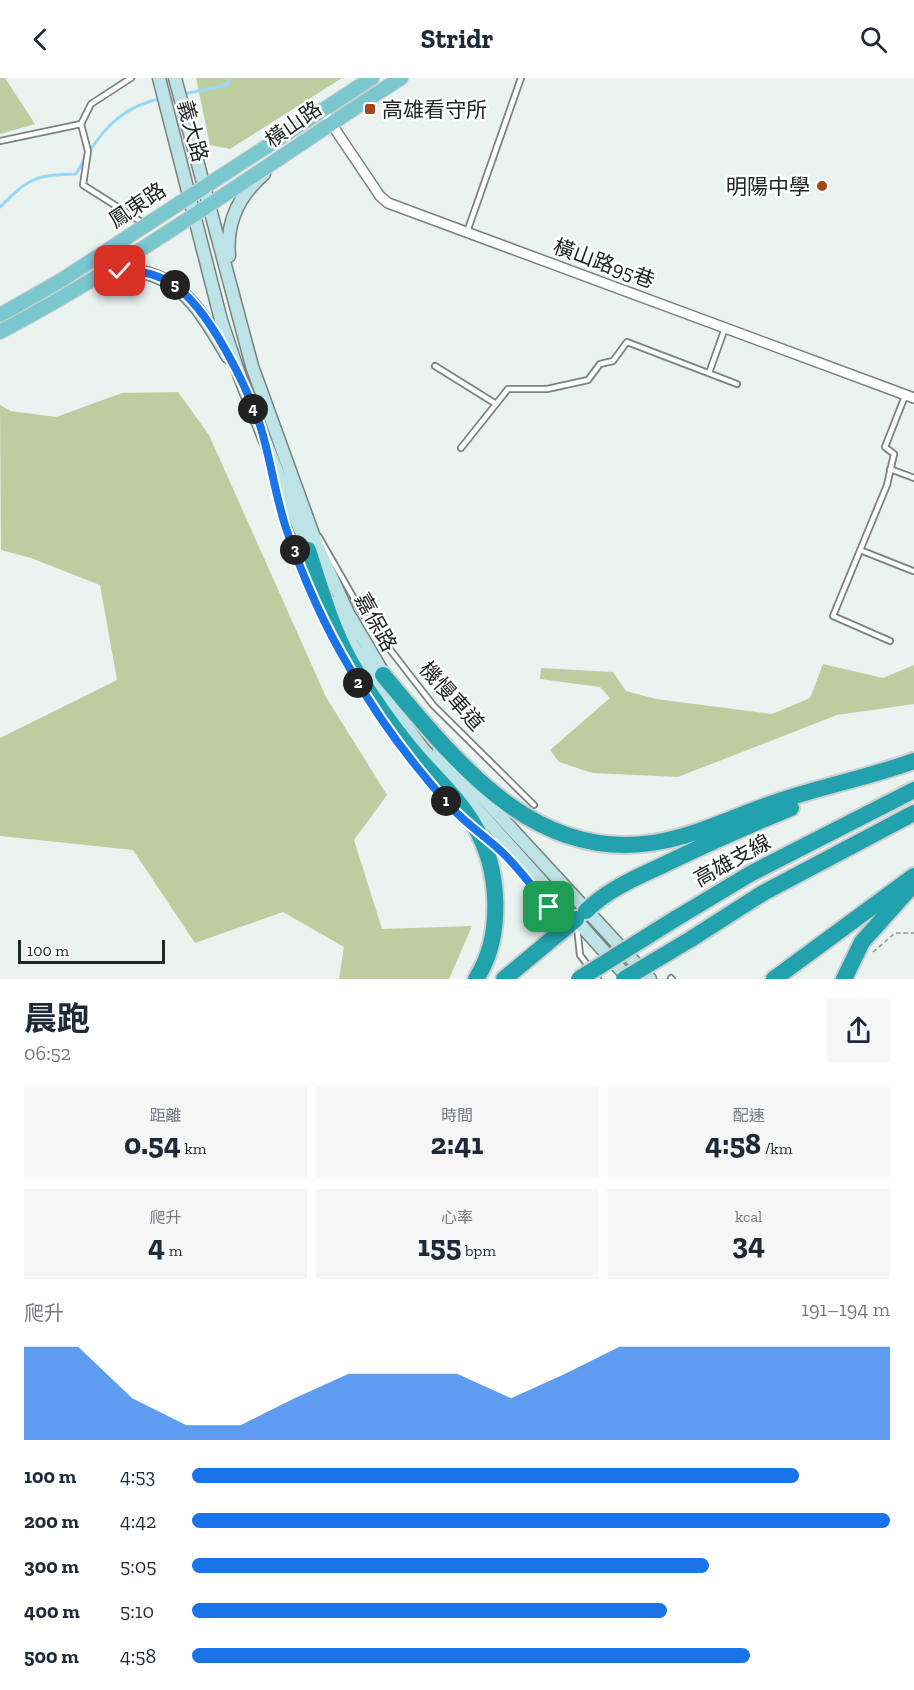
<!DOCTYPE html>
<html lang="zh-TW">
<meta charset="utf-8">
<style>
:root{--surface:#fff;--page:#f6f6f7;--text:#1f2937;--muted:#747a83;--accent:#1a73e8}
body{margin:0;font-family:"Zilla Slab","Noto Sans TC",serif;background:var(--page);color:var(--text);height:100vh;display:flex;flex-direction:column;font-size:22px;white-space:nowrap}
*{box-sizing:border-box;margin:0}
p{font-size:20px;color:var(--muted)}
.icon{flex:none;width:33px;height:33px;fill:none;stroke:currentColor;stroke-width:2;stroke-linecap:round;stroke-linejoin:round}
.map{position:relative;height:901px;overflow:hidden}
.sheet{display:flex;flex-direction:column;background:var(--surface);flex:1}
.sheet>*{flex:none}
.scale{position:absolute;left:18px;bottom:15px;width:147px;box-sizing:border-box;padding-left:6px;border:3px solid #212524;border-top:0;font-size:16px;line-height:21px;white-space:nowrap;color:#212524;-webkit-text-stroke:4px #fff;paint-order:stroke}
.pin{position:absolute;display:grid;place-items:center;width:51px;height:51px;color:#fff;margin:-26px;border-radius:12px;box-shadow:0 3px 9px #0006}
.km{position:absolute;width:30px;height:30px;margin:-15px;border-radius:50%;background:#222;color:#fff;font-size:16px;line-height:30px;text-align:center}
.round{display:grid;place-items:center;flex:none;width:63px;height:63px;border-radius:0px;background:var(--page)}
.summary{display:flex;align-items:center;justify-content:space-between;height:102px;padding:0 24px}
h1{font-size:33px;font-weight:700;line-height:45px}
.figures{display:grid;grid-template-columns:repeat(3,1fr);gap:9px;height:102px;padding:6px 24px}
.figures div{display:grid;align-content:center;border-radius:0px;background:var(--page);text-align:center}
.figures b{font-size:30px;font-weight:700}
.figures small{font-size:16px;font-weight:400}
.figures p{font-size:16px}
.chart{height:168px;padding:12px 24px}
.chart p{display:flex;justify-content:space-between}
.chart svg{width:100%;height:108px;margin-top:6px;fill:var(--accent);opacity:.7}
ul{padding:0 24px;list-style:none;font-size:20px}
li{display:grid;grid-template-columns:96px 72px 1fr;align-items:center;height:45px}
li i{height:15px;border-radius:8px;background:var(--accent)}
header{display:flex;justify-content:space-between;align-items:center;height:78px;padding:0 24px;background:var(--surface);font-size:27px;font-weight:700}
.map>svg:first-child{display:block}
</style>
<header><svg class="icon" aria-label="back" viewBox="0 0 24 24"><path d="M15 5l-7 7 7 7"/></svg>Stridr<svg class="icon" aria-label="search" viewBox="0 0 24 24"><circle cx="10" cy="10" r="6"/><path d="M15 15l6 6"/></svg></header>
<div class="map">
<svg width="914" height="901" viewBox="0 0 914 901">
<rect width="100%" height="100%" fill="#eaf3f0"/>
<path fill="#becd9f" d="M0,0H5L35,46L0,56Z
M196,0H342L230,71L210,67Z
M178,314L209,357L326,619L387,717L354,762L382,851L472,848L449,901H339L344,869L283,834L195,865L133,772L0,758V660L117,602L100,507L31,480L1,472L0,327L11,333L56,339L122,315Z
M823,586L883,600L914,587V626L837,637L678,699L592,695L559,684L550,672L610,620L600,609L540,601L541,590L613,594L626,613L656,621L772,636L810,620Z"/>
<g fill="none" stroke-linecap="round" stroke-linejoin="round">
<path stroke="#97d8f8" stroke-width="3" d="M184,16L227,7L231,0
M89,74C106,47 127,27 160,21
M0,129C29,100 35,97 76,96L85,80"/>
<defs>
<path id="lane" d="M131,0L91,26L81,46L88,73L83,107L143,145
M0,63L81,46
M467,154L521,0
M435,288L496,326
M709,295L725,250
M461,370L508,311H547L588,302L600,286L613,283L627,264L737,306
M268,385L287,452L318,527
M890,391L914,400
M319,459L364,538L433,627L534,727
M860,472L913,493
M890,563L833,538L887,407L894,376L885,369L905,318
M435,710L455,733
M488,763C516,786 534,821 566,837
M577,848L580,877L598,901
M671,900L672,901"/>
<path id="street" d="M322,32L380,118L388,125L914,320"/>
<path id="secondary" d="M159,0L221,242L240,299L311,479
M175,0L252,288L318,470L348,535L388,603
M229,178C226,145 238,118 264,96
M105,196C118,191 133,192 146,195C188,206 207,244 228,279
M332,525L352,566L387,623L424,672L629,901
M439,672L650,901"/>
<path id="primary" d="M0,237L60,203L372,0
M0,254C140,180 268,85 401,0"/>
<path id="highway" d="M308,472C322,515 333,557 357,595C373,621 391,647 410,670C431,696 457,718 474,747C500,790 504,858 476,901
M383,597C456,683 535,789 663,763C703,755 740,736 779,723C823,708 870,699 914,683
M586,833C607,812 635,800 661,788C704,767 747,748 791,730
M675,841L750,796L914,712
M691,861L763,815L914,735
M504,901L576,841
M774,901L914,798
M844,901L862,864L912,808"/>
</defs>
<use href="#lane" stroke="#79827f" stroke-width="8"/>
<use href="#street" stroke="#79827f" stroke-width="12"/>
<use href="#secondary" stroke="#79827f" stroke-width="15"/>
<use href="#primary" stroke="#cecfcf" stroke-width="16"/>
<use href="#highway" stroke="#cecfcf" stroke-width="20"/>
<path stroke="#909795" stroke-width="1.5" stroke-dasharray="4.5 3" stroke-linecap="butt" d="M873,874L895,855H914"/>
<use href="#lane" stroke="#fff" stroke-width="4.5"/>
<use href="#street" stroke="#fff" stroke-width="9"/>
<use href="#secondary" stroke="#bde3e6" stroke-width="12"/>
<use href="#primary" stroke="#7ac7ce" stroke-width="14"/>
<use href="#highway" stroke="#22a2ad" stroke-width="16"/>
<defs>
<path id="highway-bridge" d="M579,901L675,841
M624,901L691,861"/>
</defs>
<use href="#highway-bridge" stroke="#cecfcf" stroke-width="20" stroke-linecap="butt"/>
<use href="#highway-bridge" stroke="#22a2ad" stroke-width="16"/>
</g>
<g fill="none" stroke-linecap="round" stroke-linejoin="round">
<defs>
<path id="route" d="M120,193C138,192 157,196 172,206C208,228 246,307 260,347C271,382 275,418 287,453C303,499 324,547 349,589C377,639 412,686 451,729C467,747 488,760 505,777C521,793 535,812 549,829"/>
</defs>
<use href="#route" stroke="#fff" stroke-width="12"/>
<use href="#route" stroke="#1a73e8" stroke-width="8"/>
</g>
<g fill="#a84315" stroke="#fff" stroke-width="2">
<rect x="364" y="25" width="12" height="12" rx="3"/>
<circle cx="822" cy="108" r="6"/>
</g>
<g text-anchor="middle" dominant-baseline="central" stroke-width="5" stroke-linejoin="round" paint-order="stroke">
<g font-size="21" fill="#212524" stroke="#fff" text-anchor="start">
<text x="382" y="31">高雄看守所</text>
<text x="810" y="108" text-anchor="end">明陽中學</text>
</g>
<g font-size="21" fill="#212524" stroke="#fff">
<text transform="translate(293 46) rotate(-35)">橫山路</text>
<text transform="translate(193 53) rotate(75)">義大路</text>
<text transform="translate(137 127) rotate(-34)">鳳東路</text>
<text transform="translate(604 185) rotate(20)">橫山路95巷</text>
<text transform="translate(376 544) rotate(61)">嘉保路</text>
<text transform="translate(452 618) rotate(48)">機慢車道</text>
<text transform="translate(732 782) rotate(-29)">高雄支線</text>
</g>
</g>
</svg>
<div class="scale">100 m</div>
<div class="pin" style="left:549px;top:829px;background:#1e9e55"><svg class="icon" aria-label="arrive" viewBox="0 0 24 24"><path d="M6 21V4h12l-3 4 3 4H6"/></svg></div>
<div class="pin" style="left:120px;top:193px;background:#d93025"><svg class="icon" aria-label="check" viewBox="0 0 24 24"><path d="M5 12l5 5 9-10"/></svg></div>
<b class="km" style="left:446px;top:723px">1</b>
<b class="km" style="left:358px;top:605px">2</b>
<b class="km" style="left:295px;top:472px">3</b>
<b class="km" style="left:253px;top:331px">4</b>
<b class="km" style="left:175px;top:207px">5</b>
</div>
<section class="sheet">
<div class="summary"><div><h1>晨跑</h1><p>06:52</p></div><a class="round"><svg class="icon" aria-label="share" viewBox="0 0 24 24"><path d="M12 15V3M7 8l5-5 5 5M5 13v7h14v-7"/></svg></a></div>
<div class="figures">
<div><p>距離</p><b>0.54<small> km</small></b></div>
<div><p>時間</p><b>2:41</b></div>
<div><p>配速</p><b>4:58<small> /km</small></b></div>
</div>
<div class="figures">
<div><p>爬升</p><b>4<small> m</small></b></div>
<div><p>心率</p><b>155<small> bpm</small></b></div>
<div><p>kcal</p><b>34</b></div>
</div>
<div class="chart"><p><span>爬升</span>191–194 m</p>
<svg viewBox="0 0 160 44" preserveAspectRatio="none"><path d="M0 44V6L10 6L20 27L30 38L40 38L50 27L60 17L70 17L80 17L90 27L100 17L110 6L120 6L130 6L140 6L150 6L160 6V44z"/></svg>
</div>
<ul>
<li><b>100 m</b>4:53<i style="width:87%"></i></li>
<li><b>200 m</b>4:42<i style="width:100%"></i></li>
<li><b>300 m</b>5:05<i style="width:74%"></i></li>
<li><b>400 m</b>5:10<i style="width:68%"></i></li>
<li><b>500 m</b>4:58<i style="width:80%"></i></li>
</ul>
</section>
